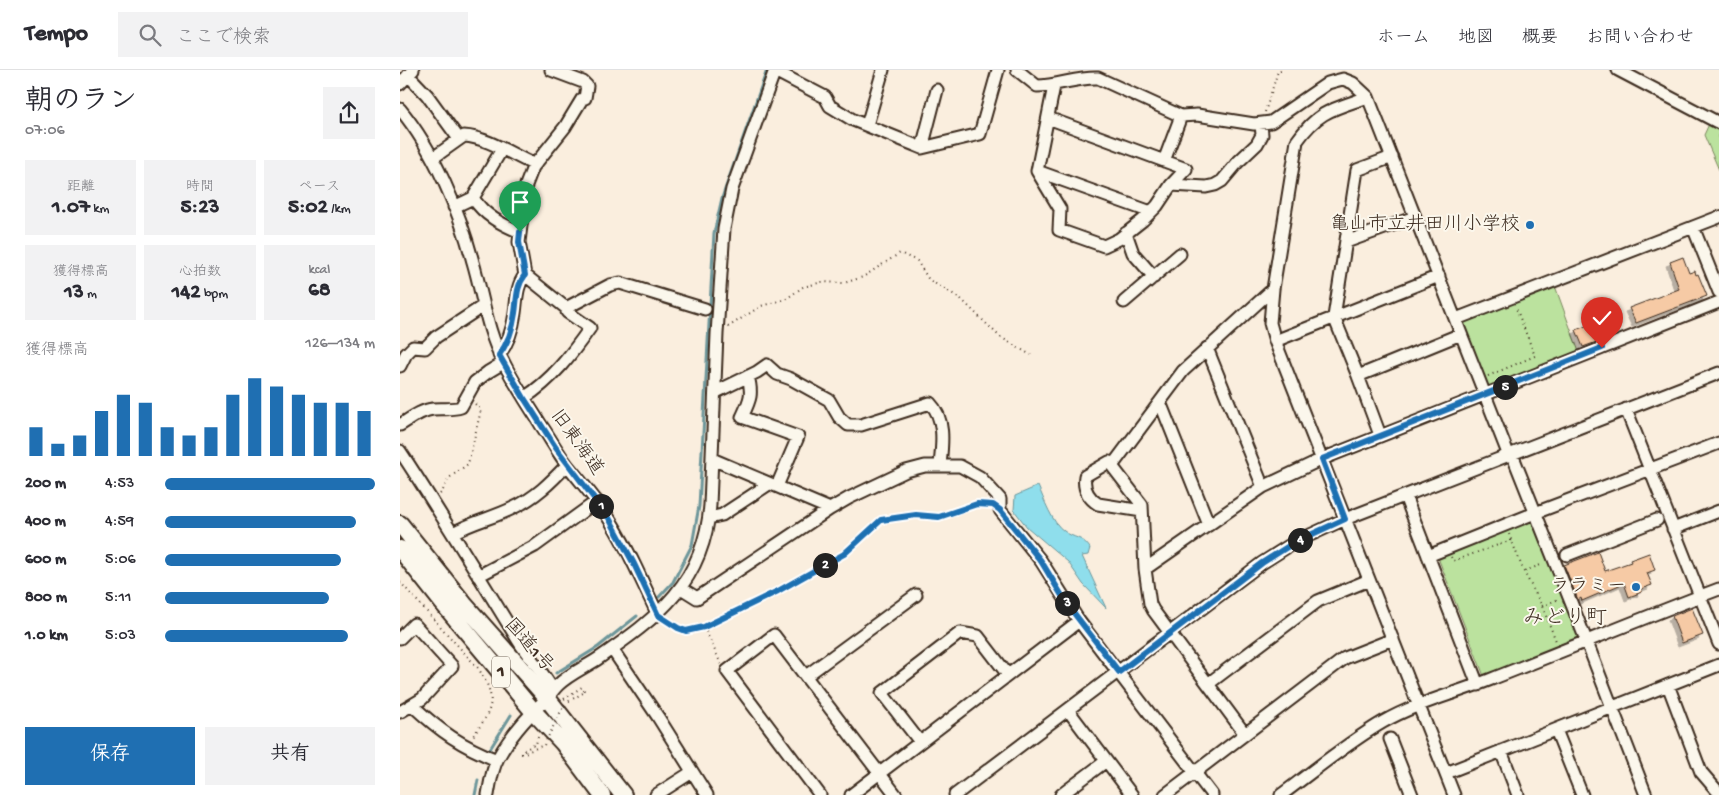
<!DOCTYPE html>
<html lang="ja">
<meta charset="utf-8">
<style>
:root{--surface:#fff;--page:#f2f2f3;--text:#2b2b33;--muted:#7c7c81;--line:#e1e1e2;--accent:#1f6fb2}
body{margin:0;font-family:"Gochi Hand","Klee One",sans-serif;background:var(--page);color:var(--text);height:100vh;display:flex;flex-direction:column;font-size:19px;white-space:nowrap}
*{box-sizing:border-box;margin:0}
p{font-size:16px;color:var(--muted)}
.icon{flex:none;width:28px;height:28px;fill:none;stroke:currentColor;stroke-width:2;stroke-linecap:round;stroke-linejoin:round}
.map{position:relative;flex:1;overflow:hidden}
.side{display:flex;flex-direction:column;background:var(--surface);width:400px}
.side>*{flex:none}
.pin{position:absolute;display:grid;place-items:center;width:42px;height:42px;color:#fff;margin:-51px -21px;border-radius:50% 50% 50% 0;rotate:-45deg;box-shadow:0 0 5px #0007}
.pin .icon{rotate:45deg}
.km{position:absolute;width:25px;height:25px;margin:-12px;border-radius:50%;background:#222;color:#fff;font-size:14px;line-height:25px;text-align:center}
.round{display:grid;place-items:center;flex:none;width:52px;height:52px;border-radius:0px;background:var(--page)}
.headline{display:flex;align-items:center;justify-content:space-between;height:85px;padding:0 25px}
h1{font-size:28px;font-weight:700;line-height:38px}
.metrics{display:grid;grid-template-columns:repeat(3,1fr);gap:8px;height:85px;padding:5px 25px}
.metrics div{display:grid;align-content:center;border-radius:0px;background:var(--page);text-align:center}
.metrics b{font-size:21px;font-weight:700}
.metrics small{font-size:14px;font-weight:400}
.metrics p{font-size:14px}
.chart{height:140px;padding:10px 25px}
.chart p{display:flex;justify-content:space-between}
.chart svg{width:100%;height:90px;margin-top:5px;stroke:var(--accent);stroke-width:6}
.button{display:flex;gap:10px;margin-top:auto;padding:10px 25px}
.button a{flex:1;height:58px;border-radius:0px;background:var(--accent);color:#fff;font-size:20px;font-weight:700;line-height:58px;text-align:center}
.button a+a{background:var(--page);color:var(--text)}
ul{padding:0 25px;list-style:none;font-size:16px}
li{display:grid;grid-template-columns:80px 60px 1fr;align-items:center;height:38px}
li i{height:12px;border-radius:6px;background:var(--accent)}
header{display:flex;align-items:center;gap:30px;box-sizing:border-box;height:70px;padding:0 25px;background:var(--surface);border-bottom:1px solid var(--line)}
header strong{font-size:24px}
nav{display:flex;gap:28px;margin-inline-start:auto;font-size:18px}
.search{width:350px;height:45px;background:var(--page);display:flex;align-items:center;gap:12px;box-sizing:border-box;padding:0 18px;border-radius:0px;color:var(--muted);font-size:19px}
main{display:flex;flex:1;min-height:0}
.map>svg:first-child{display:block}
</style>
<header>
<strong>Tempo</strong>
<div class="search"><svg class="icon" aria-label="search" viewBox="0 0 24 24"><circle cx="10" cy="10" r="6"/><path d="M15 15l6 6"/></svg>ここで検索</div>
<nav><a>ホーム</a><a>地図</a><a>概要</a><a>お問い合わせ</a></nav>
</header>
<main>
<section class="side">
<div class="headline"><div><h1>朝のラン</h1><p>07:06</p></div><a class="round"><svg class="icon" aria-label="share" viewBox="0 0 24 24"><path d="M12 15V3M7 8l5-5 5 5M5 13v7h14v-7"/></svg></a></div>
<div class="metrics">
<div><p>距離</p><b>1.07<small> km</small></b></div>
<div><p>時間</p><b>5:23</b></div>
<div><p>ペース</p><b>5:02<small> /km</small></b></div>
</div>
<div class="metrics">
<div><p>獲得標高</p><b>13<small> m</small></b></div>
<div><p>心拍数</p><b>142<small> bpm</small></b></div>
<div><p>kcal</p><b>68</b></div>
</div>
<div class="chart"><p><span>獲得標高</span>126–134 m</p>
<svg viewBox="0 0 160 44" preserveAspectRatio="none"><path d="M5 44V30M15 44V38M25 44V34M35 44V22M45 44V14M55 44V18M65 44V30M75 44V34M85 44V30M95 44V14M105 44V6M115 44V10M125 44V14M135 44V18M145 44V18M155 44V22"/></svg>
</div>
<ul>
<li><b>200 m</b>4:53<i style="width:100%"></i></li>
<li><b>400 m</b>4:59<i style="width:91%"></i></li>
<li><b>600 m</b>5:06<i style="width:84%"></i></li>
<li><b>800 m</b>5:11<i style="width:78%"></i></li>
<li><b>1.0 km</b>5:03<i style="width:87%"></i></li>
</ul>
<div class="button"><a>保存</a><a>共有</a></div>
</section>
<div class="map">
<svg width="1319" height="725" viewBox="0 0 1319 725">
<defs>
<filter id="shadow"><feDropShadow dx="-4" dy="4" stdDeviation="0" flood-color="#0004"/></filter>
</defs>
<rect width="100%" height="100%" fill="#faeede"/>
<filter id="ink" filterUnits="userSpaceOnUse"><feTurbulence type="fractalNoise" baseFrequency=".02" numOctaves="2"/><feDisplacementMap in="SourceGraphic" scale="10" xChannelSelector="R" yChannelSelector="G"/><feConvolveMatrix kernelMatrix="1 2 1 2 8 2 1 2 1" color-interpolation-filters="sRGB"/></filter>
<g filter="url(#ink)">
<path fill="#bbe29e" stroke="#7b865e" d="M1309,54L1319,59V100L1304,65Z
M1155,216L1179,282L1091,317L1087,315L1063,255L1065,250Z
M1134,448L1182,566L1084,606L1037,485Z"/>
<path fill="#8fdeec" stroke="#6d969a" d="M638,416C644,429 652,453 664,461C674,469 682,466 690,478L688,485L682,486L706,538L683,514L668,492L627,457L614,440L615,426Z"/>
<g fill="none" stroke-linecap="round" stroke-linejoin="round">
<path stroke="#6d969a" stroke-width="3" d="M259,527L273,512L292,475L299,436L314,163L322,128L367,0
M156,603L198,577L237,546
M90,679L111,645
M75,725L78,710"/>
</g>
<path fill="#f6caa5" stroke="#3b2a1e" filter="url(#shadow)" d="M1283,187L1289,203L1295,201L1296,205L1298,204L1307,226L1236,253L1229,238L1279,219L1270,192Z
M1196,252L1202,270L1183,277L1176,260Z
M1198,482L1205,501L1231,492L1230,490L1249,483L1255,500L1247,503L1252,515L1241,519L1242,522L1229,527L1224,513L1182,531L1181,528L1178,530L1164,495Z
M1292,538L1303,565L1282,573L1272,546Z"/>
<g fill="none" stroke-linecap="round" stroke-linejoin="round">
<defs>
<path id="minor" d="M151,0L183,12L187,16L185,28L182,29L165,57L133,97L126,115L119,172L125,205L166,238L210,215L220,213L305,239
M617,0L637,16C658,16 677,7 698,8L781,46L797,45L854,54L871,52L928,13L935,11L943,9L953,13L968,27L1109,386
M1218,0L1319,53
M375,1L425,27L430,36L453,50L522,78L580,64L598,0
M8,5L27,25L59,69
M0,14L13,0
M968,27C934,39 919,40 897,71L873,219L870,253L875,271L1054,725
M0,39C34,80 59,140 73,192C83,226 87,262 104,293C115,315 128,334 141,355C150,368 158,383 168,396C182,413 196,429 208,447C228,477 242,512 258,545
M648,48L786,99L771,115L757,136L743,150L719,169L704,176L659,160L660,139L637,101L654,16
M467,55L483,0
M522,78L537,20
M33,88L64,66C86,67 111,84 131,93L133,97
M764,91L781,46
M637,101L751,142
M771,115L806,117L815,115L822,111L838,92L857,74L862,65L861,54
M73,128L102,79
M54,137L73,128C85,146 101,154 120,162
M1293,157L1319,222
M726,163L733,183L754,207
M946,172L1015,147
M724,232L780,184
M1056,249L1319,147
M875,271L1039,206
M807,278L863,417
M99,285C108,273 113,258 115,243C117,230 116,216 125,205
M0,296L6,284L13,277L25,278L36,267L83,236
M348,306C353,325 350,330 342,347L398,367L377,416
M958,306L934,247L957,100L992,87
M316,322L357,302L367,295L377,304L391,309L429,330L439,347L448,355H461L530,333C546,349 542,376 540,395
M124,328C152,310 171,285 190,258L167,242L166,238
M760,332L809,455
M1226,339L1319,574
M0,355C10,349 21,340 33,339C43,338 52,340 61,337L75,312L88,302L103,293
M980,365L958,306L1061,264
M0,381C41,443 79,507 118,570C129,588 143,602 153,620
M1112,384L1186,570L1246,725
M312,389L430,439L449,428L506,401L525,396H560L580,407L600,429V440L641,491L679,551L812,725
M712,396L709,392L685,406C683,418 687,427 698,434L742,441
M1005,426L1078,615
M309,448L322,445L369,414
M1273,459L1319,441
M53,463C72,452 93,448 113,438C135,428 151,412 167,395
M1167,485L1257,450
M1028,486L1135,443L1319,373
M745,499L863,417L922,389L1319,232
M78,506L135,476L197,431
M281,518L297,528L430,439
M0,568L14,554L52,596L22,629L0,642
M212,579L258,647L307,725
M406,606L516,525
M808,614L918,531L969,510
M1268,615L1301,702L1319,723
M12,635C40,661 61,676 97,690
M668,640L732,725
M1156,660L1182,725
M845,664L753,540L750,534L745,499L742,435L712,396L783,301L873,219
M990,669L1012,725
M520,672L482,623L560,563L578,566L608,605
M1101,681L1118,725
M1046,703L1319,595
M88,725C90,713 92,699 98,688C110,666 127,647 145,630C150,625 153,620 158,615C169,604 186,597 199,588C258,547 304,513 310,435L317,264L324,159L332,119L375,0
M256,725L292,702
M420,725L327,601L374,565L496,725
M451,725L679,551
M555,725L862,493L895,472L945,449L1319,303
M661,725L706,691
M765,725L945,588L993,569
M881,725C915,700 947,673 983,652C1016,633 1054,624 1089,610C1166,580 1242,548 1319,519"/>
<path id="highway" d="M0,454L64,534L147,628L223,725
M0,479L42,532L133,641L163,673L202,725"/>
</defs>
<use href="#minor" stroke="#3b2a1e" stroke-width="15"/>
<use href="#highway" stroke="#3b2a1e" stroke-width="20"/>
<path stroke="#3b2a1e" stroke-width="2" stroke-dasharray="1 4" stroke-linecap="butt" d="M865,42L878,1L881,0
M328,257L361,236L386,229L403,217L422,212L444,213L463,207L500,183L517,191L529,210L560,228L600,267L631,285
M1088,306L1135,286L1116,238
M40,424L42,422L49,408L68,394L81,340L74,333
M1109,464L1124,502L1142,536L1156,571
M1051,487L1053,491L1112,470
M1125,501L1143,494
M0,512L78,598C98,629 93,639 73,666
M1142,536L1159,529
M266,550L278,558L286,561L304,557L378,521L444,484L481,450L516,445L539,447L577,434H588
M304,557L321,594
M164,629L182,617L185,622L167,632
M138,667L136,674L122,681V684L144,675"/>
<use href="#minor" stroke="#fbf7ec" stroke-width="11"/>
<use href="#highway" stroke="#fbf7ec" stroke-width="16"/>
<path stroke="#3b2a1e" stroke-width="2" stroke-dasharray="1 4" stroke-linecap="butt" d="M144,675L165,633"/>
</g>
</g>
<g fill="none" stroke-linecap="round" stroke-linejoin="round" filter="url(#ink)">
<defs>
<path id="route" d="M120,162L119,172L125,205C116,216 117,230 115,243C113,258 108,273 99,285L124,328L156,378L209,448L234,494L258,545L278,558L286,561L304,557L378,521L444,484L481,450L516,445L539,447L577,434L593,435L600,440L641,491L667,534L719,602L862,493L895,472L945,449L922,389L1202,278"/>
</defs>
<use href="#route" stroke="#fff" stroke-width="10"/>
<use href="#route" stroke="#1f6fb2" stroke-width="6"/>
</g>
<g fill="#1f6fb2" stroke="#fbf7ec" stroke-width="2">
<circle cx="1130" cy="155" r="5"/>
<circle cx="1236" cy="517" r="5"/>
</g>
<g text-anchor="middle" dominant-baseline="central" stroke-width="4" stroke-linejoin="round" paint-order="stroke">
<rect fill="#fbf7ec" stroke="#75685c" stroke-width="1" x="92" y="586.5" width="18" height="31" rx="4"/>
<g font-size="18" font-weight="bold" fill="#3b2a1e">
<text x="101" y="602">1</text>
</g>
<g font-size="19" fill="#3b2a1e" stroke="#fbf7ec" text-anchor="end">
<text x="1120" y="155">亀山市立井田川小学校</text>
<text x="1226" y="517">ララミー</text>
</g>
<g font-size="19" fill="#3b2a1e" stroke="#fbf7ec">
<text transform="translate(176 373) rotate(54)">旧東海道</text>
<text transform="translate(128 576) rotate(49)">国道1号</text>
</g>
<g font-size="21" fill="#3b2a1e" stroke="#fbf7ec">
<text x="1165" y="549">みどり町</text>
</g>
</g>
</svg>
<div class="pin" style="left:120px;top:162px;background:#1e9e55"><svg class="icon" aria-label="arrive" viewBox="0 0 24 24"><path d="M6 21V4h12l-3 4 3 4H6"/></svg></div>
<div class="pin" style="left:1202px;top:278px;background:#d93025"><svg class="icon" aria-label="check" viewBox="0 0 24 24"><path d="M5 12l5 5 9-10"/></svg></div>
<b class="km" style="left:201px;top:436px">1</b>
<b class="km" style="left:425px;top:495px">2</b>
<b class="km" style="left:667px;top:533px">3</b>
<b class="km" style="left:900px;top:470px">4</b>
<b class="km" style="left:1105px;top:317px">5</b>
</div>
</main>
